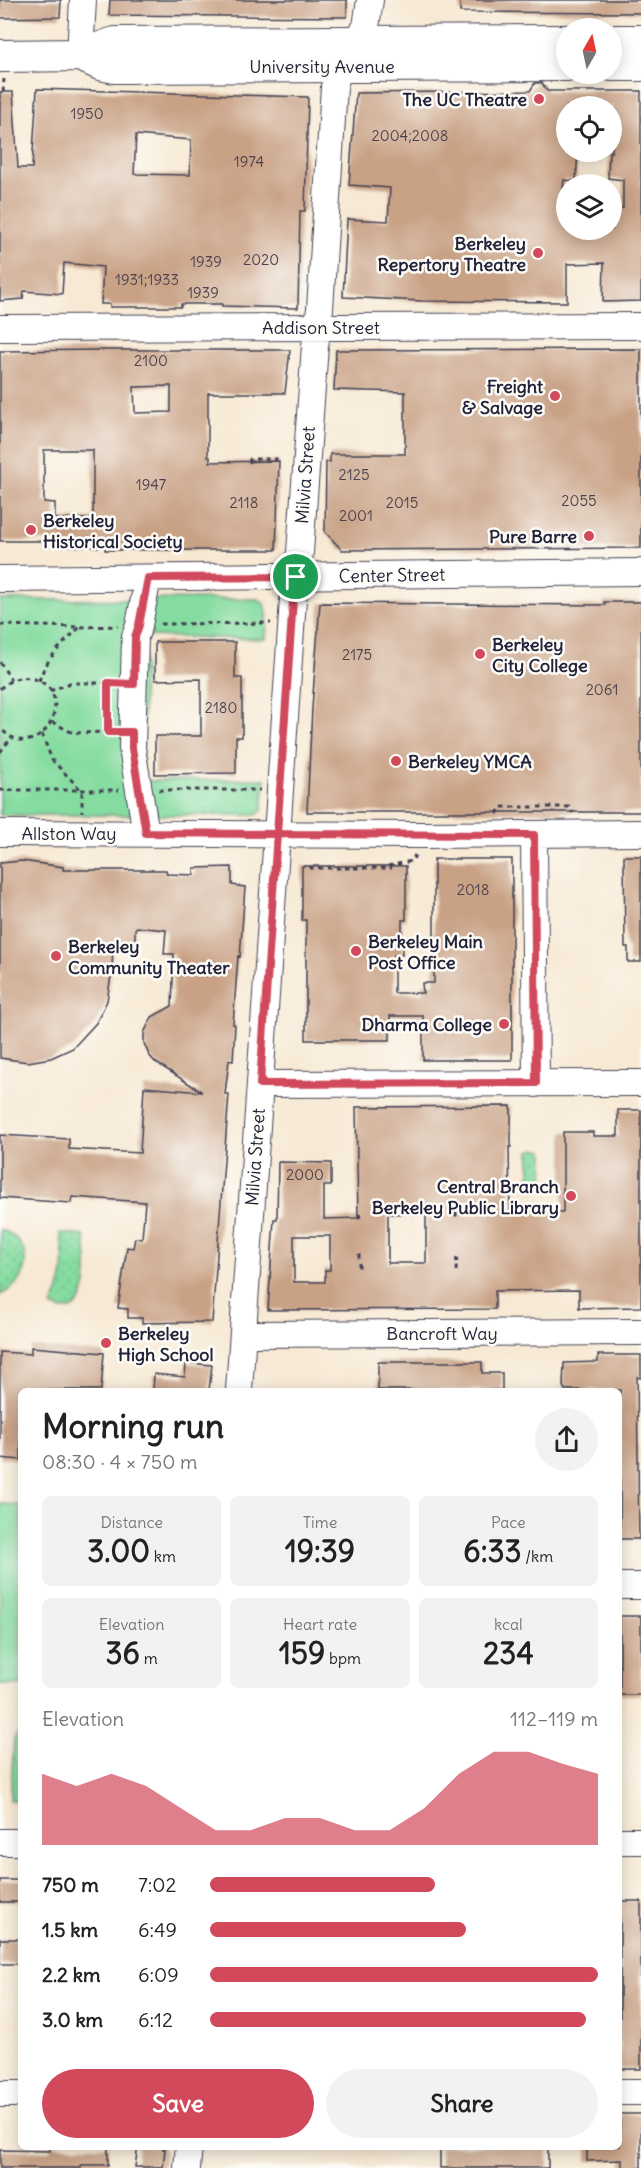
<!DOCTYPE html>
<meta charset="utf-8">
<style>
:root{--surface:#fff;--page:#f2f2f2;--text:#222;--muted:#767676;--accent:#d1495b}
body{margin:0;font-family:Delius,sans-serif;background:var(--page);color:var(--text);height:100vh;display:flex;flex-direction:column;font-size:22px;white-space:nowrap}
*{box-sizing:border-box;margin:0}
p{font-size:20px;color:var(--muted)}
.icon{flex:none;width:33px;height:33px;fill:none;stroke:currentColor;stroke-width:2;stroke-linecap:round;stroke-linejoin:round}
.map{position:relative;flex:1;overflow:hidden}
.panel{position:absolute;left:18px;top:1388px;width:604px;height:762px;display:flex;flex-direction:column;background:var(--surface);border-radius:9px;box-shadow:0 3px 15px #0003}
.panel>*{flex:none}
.needle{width:39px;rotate:9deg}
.fabs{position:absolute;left:556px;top:18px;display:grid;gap:12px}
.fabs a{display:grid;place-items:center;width:66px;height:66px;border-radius:50%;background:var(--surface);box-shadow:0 3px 15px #0003;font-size:30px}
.pin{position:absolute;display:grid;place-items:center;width:51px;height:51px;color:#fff;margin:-26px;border:3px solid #fff;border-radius:50%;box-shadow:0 2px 6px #0007}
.round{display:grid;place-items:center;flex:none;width:63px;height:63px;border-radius:32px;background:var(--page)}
.head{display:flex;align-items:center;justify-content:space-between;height:102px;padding:0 24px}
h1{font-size:33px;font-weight:800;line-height:45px}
.stats{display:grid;grid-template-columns:repeat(3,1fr);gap:9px;height:102px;padding:6px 24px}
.stats div{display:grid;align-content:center;border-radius:9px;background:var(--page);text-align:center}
.stats b{font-size:30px;font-weight:800}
.stats small{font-size:16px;font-weight:400}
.stats p{font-size:16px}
.chart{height:168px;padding:12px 24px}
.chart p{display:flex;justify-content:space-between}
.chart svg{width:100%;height:108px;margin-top:6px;fill:var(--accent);opacity:.7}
.button{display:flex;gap:12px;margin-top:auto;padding:12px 24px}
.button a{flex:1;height:69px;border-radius:36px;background:var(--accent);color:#fff;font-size:24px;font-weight:800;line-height:69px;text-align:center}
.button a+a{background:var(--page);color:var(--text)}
ul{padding:0 24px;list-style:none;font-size:20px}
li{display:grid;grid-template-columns:96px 72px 1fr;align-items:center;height:45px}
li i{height:15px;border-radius:8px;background:var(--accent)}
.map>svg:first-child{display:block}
</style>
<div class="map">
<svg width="641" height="2168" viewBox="0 0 641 2168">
<defs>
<pattern id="grass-dots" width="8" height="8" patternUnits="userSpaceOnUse" patternTransform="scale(1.5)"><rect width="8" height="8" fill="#85dca0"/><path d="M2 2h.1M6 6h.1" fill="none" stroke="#73bc8b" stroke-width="1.8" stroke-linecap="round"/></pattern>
</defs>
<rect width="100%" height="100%" fill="#fdfcf7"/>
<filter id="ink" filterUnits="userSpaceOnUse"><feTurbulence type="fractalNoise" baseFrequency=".0167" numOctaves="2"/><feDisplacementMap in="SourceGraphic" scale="12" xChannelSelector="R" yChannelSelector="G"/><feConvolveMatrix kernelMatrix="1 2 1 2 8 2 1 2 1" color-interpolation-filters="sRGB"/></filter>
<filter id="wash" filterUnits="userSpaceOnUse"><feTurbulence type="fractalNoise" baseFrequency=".008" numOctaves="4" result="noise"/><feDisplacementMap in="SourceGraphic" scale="24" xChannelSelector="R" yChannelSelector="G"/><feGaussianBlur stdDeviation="1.35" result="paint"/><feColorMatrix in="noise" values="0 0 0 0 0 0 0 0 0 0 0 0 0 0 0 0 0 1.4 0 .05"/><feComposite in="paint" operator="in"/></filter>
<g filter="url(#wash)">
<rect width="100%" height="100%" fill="#f7e9d4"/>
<path fill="url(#grass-dots)" stroke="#547f6e" stroke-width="1.5" d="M535,1149L544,1151L543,1189L535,1190L530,1189V1151Z
M0,1229C35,1242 32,1281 0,1295Z
M60,1233L84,1236C89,1258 93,1327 52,1306C65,1281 66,1260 60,1233Z"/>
<path fill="#85dca0" stroke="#547f6e" stroke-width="1.5" d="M258,599C272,606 266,626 266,639L144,636L142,781L265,779L262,811L256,815H0V600Z
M0,1504L21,1505V1686L0,1684Z
M21,1728V1801L10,1800L14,1740Z"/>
<g id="blocks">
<path fill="#c9a286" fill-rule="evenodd" d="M0,0H61L60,17L0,18Z
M110,0H347V17L109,15Z
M460,0H641V13L460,12Z
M535,83H542L547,91H641V301L603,302L604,263L567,264V302L422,301L343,297L347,219L388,221L390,188L349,185L356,93L530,91ZM567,106H612V152H609L608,178L623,180V208H612V230H567V208L561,207L564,180L576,181L578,152H567Z
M37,89L308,97L305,211H300L298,308L222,306V304H181V307H110V304H101L103,267L64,263L62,294L24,291L23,299L0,301V92H13L18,168H32ZM136,135L191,140L190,175L134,174Z
M641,349V548L342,550L325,532L326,462H330V454H405V392L334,390L336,350Z
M100,350H290L285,393H208V457H210V462L279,461L276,550H105V547L55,546V541H0V351ZM171,386V412L135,413L134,387ZM44,450H93V519H55V503L44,502Z
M604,602H641V812H307L312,708L320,603L605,605Z
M155,642H235V678H242V737H236V773L155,774V736H201V679L155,680Z
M624,856H641V962H628V947H625Z
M434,859H512V1060H423V1016H390V1040H306V920H302V866H406V920H402V955H394V993H423L422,983H434Z
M22,861L63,867V870H166L167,874L194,875V868L232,867V885L245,887L240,957L238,956L233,1024L235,1025L233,1061L229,1060L225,1094H229L212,1322L142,1323V1318H128V1309L118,1308L127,1247L133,1248L135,1238L142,1239L145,1202L72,1197L71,1203L0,1198V1135L69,1139V1149L140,1153L144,1087L202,1092L155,1062L149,1055L144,1043V1033L152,1017L172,1006L174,954H164L166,930L137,927L135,929V942H113L112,969L107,1001L96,1023L73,1048L51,1058L28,1062L0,1058V863Z
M511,1106V1147H509L510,1212H563V1132H593V1136H618V1110H641V1307L579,1308V1290L495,1291V1309L268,1310L274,1219H277L278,1162L331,1163V1186H324V1219L358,1218L356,1107ZM426,1213V1263H388V1214ZM294,1236H330V1270H325V1282H294Z
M31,1347L104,1353L101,1390H21V1460L0,1458V1352L31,1354Z
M598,1355H641V1378L637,1377L639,1539H620V1390H565L563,1386L564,1363L598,1362Z
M378,1362H482V1373H502V1390H378Z
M186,1363L212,1365L209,1390H153L154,1374L185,1377Z
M620,1616H641V1695H620Z
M0,1880H21V1902H0Z
M620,1901H641V2069H620Z
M0,1939H21V1964H0Z
M620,2114H641V2168H622V2160L587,2161V2146H620Z
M50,2146H108V2165H81V2168H0V2150L50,2151Z
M138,2146H164L163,2149H165L163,2167H135Z
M440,2146H548V2168H440Z"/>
</g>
</g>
<g filter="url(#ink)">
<use href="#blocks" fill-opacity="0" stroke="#424052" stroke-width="1.5"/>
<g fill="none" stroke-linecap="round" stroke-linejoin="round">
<defs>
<path id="minor" d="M80,55L83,0
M0,328L641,326
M0,579L641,572
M0,833L422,835L641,833
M146,833L132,748L135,637L139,625L148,578
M534,835L536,1084
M260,1084L641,1083
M243,1334L641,1332
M239,1390L293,600L300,552L315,346L320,309L334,87L339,66L366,27L370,0
M620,1586H641
M620,1841H641
M0,1842H21
M620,2092H641
M0,2094H21
M187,2168L189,2146"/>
<path id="major" d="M612,41H641
M80,55L100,64L115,67L567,65
M0,56L80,55L115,43L567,41
M612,65H641"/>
</defs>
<use href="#minor" stroke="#424052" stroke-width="28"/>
<use href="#major" stroke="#424052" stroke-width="34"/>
<path stroke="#424052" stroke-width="3" stroke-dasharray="4.5 4.5" stroke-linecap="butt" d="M3,92L4,79
M250,463V459H279
M161,624L271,623
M0,625L80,627L118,626
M0,662L11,680
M39,681C46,658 63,644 80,627
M0,689C7,681 18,676 29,678C83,686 42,772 0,728
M50,691L70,683H113
M52,722L73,733L111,732
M108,732V683
M42,734L52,760L82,791V812
M0,752L12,737
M0,790H119
M159,790H260
M497,814L501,807H569L573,813
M388,866L412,861L415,855
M309,868H392
M456,1212V1219
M359,1214L360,1218
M359,1254V1270
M456,1271L457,1253"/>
<use href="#minor" stroke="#fff" stroke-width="26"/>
<use href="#major" stroke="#fff" stroke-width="32"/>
</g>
</g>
<g fill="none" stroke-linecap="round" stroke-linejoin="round" filter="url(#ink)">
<defs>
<path id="route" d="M296,577L148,578L139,625L135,637L134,684L108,683V732H132V748L146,833L277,834L260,1084L536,1083L534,835L277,834L293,600L296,577"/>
</defs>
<use href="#route" stroke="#fff" stroke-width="12"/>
<use href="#route" stroke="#d1495b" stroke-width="8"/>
</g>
<g fill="#d1495b" stroke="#fdfcf7" stroke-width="2">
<circle cx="539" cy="99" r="6"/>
<circle cx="538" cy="253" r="6"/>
<circle cx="555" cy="396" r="6"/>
<circle cx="31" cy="530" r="6"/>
<circle cx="589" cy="536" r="6"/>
<circle cx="480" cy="654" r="6"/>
<circle cx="396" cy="761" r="6"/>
<circle cx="356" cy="951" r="6"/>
<circle cx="56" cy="956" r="6"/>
<circle cx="504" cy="1024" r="6"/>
<circle cx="571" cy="1196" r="6"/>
<circle cx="106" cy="1343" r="6"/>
</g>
<g text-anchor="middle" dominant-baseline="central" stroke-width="5" stroke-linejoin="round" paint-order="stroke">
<g font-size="15" fill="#4c424e">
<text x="87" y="113">1950</text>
<text x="410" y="135">2004;2008</text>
<text x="249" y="161">1974</text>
<text x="261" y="259">2020</text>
<text x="206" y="261">1939</text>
<text x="147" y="279">1931;1933</text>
<text x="203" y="292">1939</text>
<text x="151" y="360">2100</text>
<text x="354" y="474">2125</text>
<text x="151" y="484">1947</text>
<text x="579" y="500">2055</text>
<text x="244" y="502">2118</text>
<text x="402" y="502">2015</text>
<text x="356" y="515">2001</text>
<text x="357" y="654">2175</text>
<text x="602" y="689">2061</text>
<text x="221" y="707">2180</text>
<text x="473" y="889">2018</text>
<text x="305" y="1174">2000</text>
</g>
<g font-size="18" fill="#22223b" stroke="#fdfcf7">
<text x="322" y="66">University Avenue</text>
<text x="321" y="327">Addison Street</text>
<text transform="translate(305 475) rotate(-86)">Milvia Street</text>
<text transform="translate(392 575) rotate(-1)">Center Street</text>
<text x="69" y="833">Allston Way</text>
<text transform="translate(255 1157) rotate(-86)">Milvia Street</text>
<text x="442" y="1333">Bancroft Way</text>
</g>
<g font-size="18" font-weight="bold" fill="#22223b" stroke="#fdfcf7" text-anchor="end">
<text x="527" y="99">The UC Theatre</text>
<text x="526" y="243">Berkeley<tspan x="526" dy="21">Repertory Theatre</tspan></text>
<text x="543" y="386">Freight<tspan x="543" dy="21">&amp; Salvage</tspan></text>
<text x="43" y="520" text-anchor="start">Berkeley<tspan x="43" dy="21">Historical Society</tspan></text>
<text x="577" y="536">Pure Barre</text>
<text x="492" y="644" text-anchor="start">Berkeley<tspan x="492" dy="21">City College</tspan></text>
<text x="408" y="761" text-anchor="start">Berkeley YMCA</text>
<text x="368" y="941" text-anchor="start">Berkeley Main<tspan x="368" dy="21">Post Office</tspan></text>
<text x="68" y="946" text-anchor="start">Berkeley<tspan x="68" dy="21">Community Theater</tspan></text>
<text x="492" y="1024">Dharma College</text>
<text x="559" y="1186">Central Branch<tspan x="559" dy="21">Berkeley Public Library</tspan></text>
<text x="118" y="1333" text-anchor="start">Berkeley<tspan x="118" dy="21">High School</tspan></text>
</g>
</g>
</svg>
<div class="fabs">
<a><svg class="needle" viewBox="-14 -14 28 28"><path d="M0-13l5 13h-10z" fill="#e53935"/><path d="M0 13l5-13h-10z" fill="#767676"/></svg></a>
<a><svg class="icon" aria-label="locate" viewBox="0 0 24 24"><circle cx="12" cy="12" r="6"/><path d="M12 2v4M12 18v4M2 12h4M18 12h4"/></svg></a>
<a><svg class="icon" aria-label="layers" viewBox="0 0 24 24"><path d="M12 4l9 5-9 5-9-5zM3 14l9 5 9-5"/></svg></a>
</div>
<div class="pin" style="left:296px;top:577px;background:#1e9e55"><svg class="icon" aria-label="arrive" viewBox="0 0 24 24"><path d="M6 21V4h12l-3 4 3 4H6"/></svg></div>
<section class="panel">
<div class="head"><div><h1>Morning run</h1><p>08:30 · 4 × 750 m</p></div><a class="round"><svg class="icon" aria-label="share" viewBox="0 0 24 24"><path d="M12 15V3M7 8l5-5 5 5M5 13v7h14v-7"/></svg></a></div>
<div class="stats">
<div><p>Distance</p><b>3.00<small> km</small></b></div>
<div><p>Time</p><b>19:39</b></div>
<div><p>Pace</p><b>6:33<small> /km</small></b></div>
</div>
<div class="stats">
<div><p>Elevation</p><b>36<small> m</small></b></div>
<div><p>Heart rate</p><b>159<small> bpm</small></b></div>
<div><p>kcal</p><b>234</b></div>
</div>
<div class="chart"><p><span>Elevation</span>112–119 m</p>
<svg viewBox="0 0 160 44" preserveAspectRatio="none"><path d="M0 44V15L10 20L20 15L30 20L40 29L50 38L60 38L70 33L80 33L90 38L100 38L110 29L120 15L130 6L140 6L150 11L160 15V44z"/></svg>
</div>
<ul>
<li><b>750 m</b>7:02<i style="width:58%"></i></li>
<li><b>1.5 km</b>6:49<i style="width:66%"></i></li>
<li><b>2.2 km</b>6:09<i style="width:100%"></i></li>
<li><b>3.0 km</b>6:12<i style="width:97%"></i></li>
</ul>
<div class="button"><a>Save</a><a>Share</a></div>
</section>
</div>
